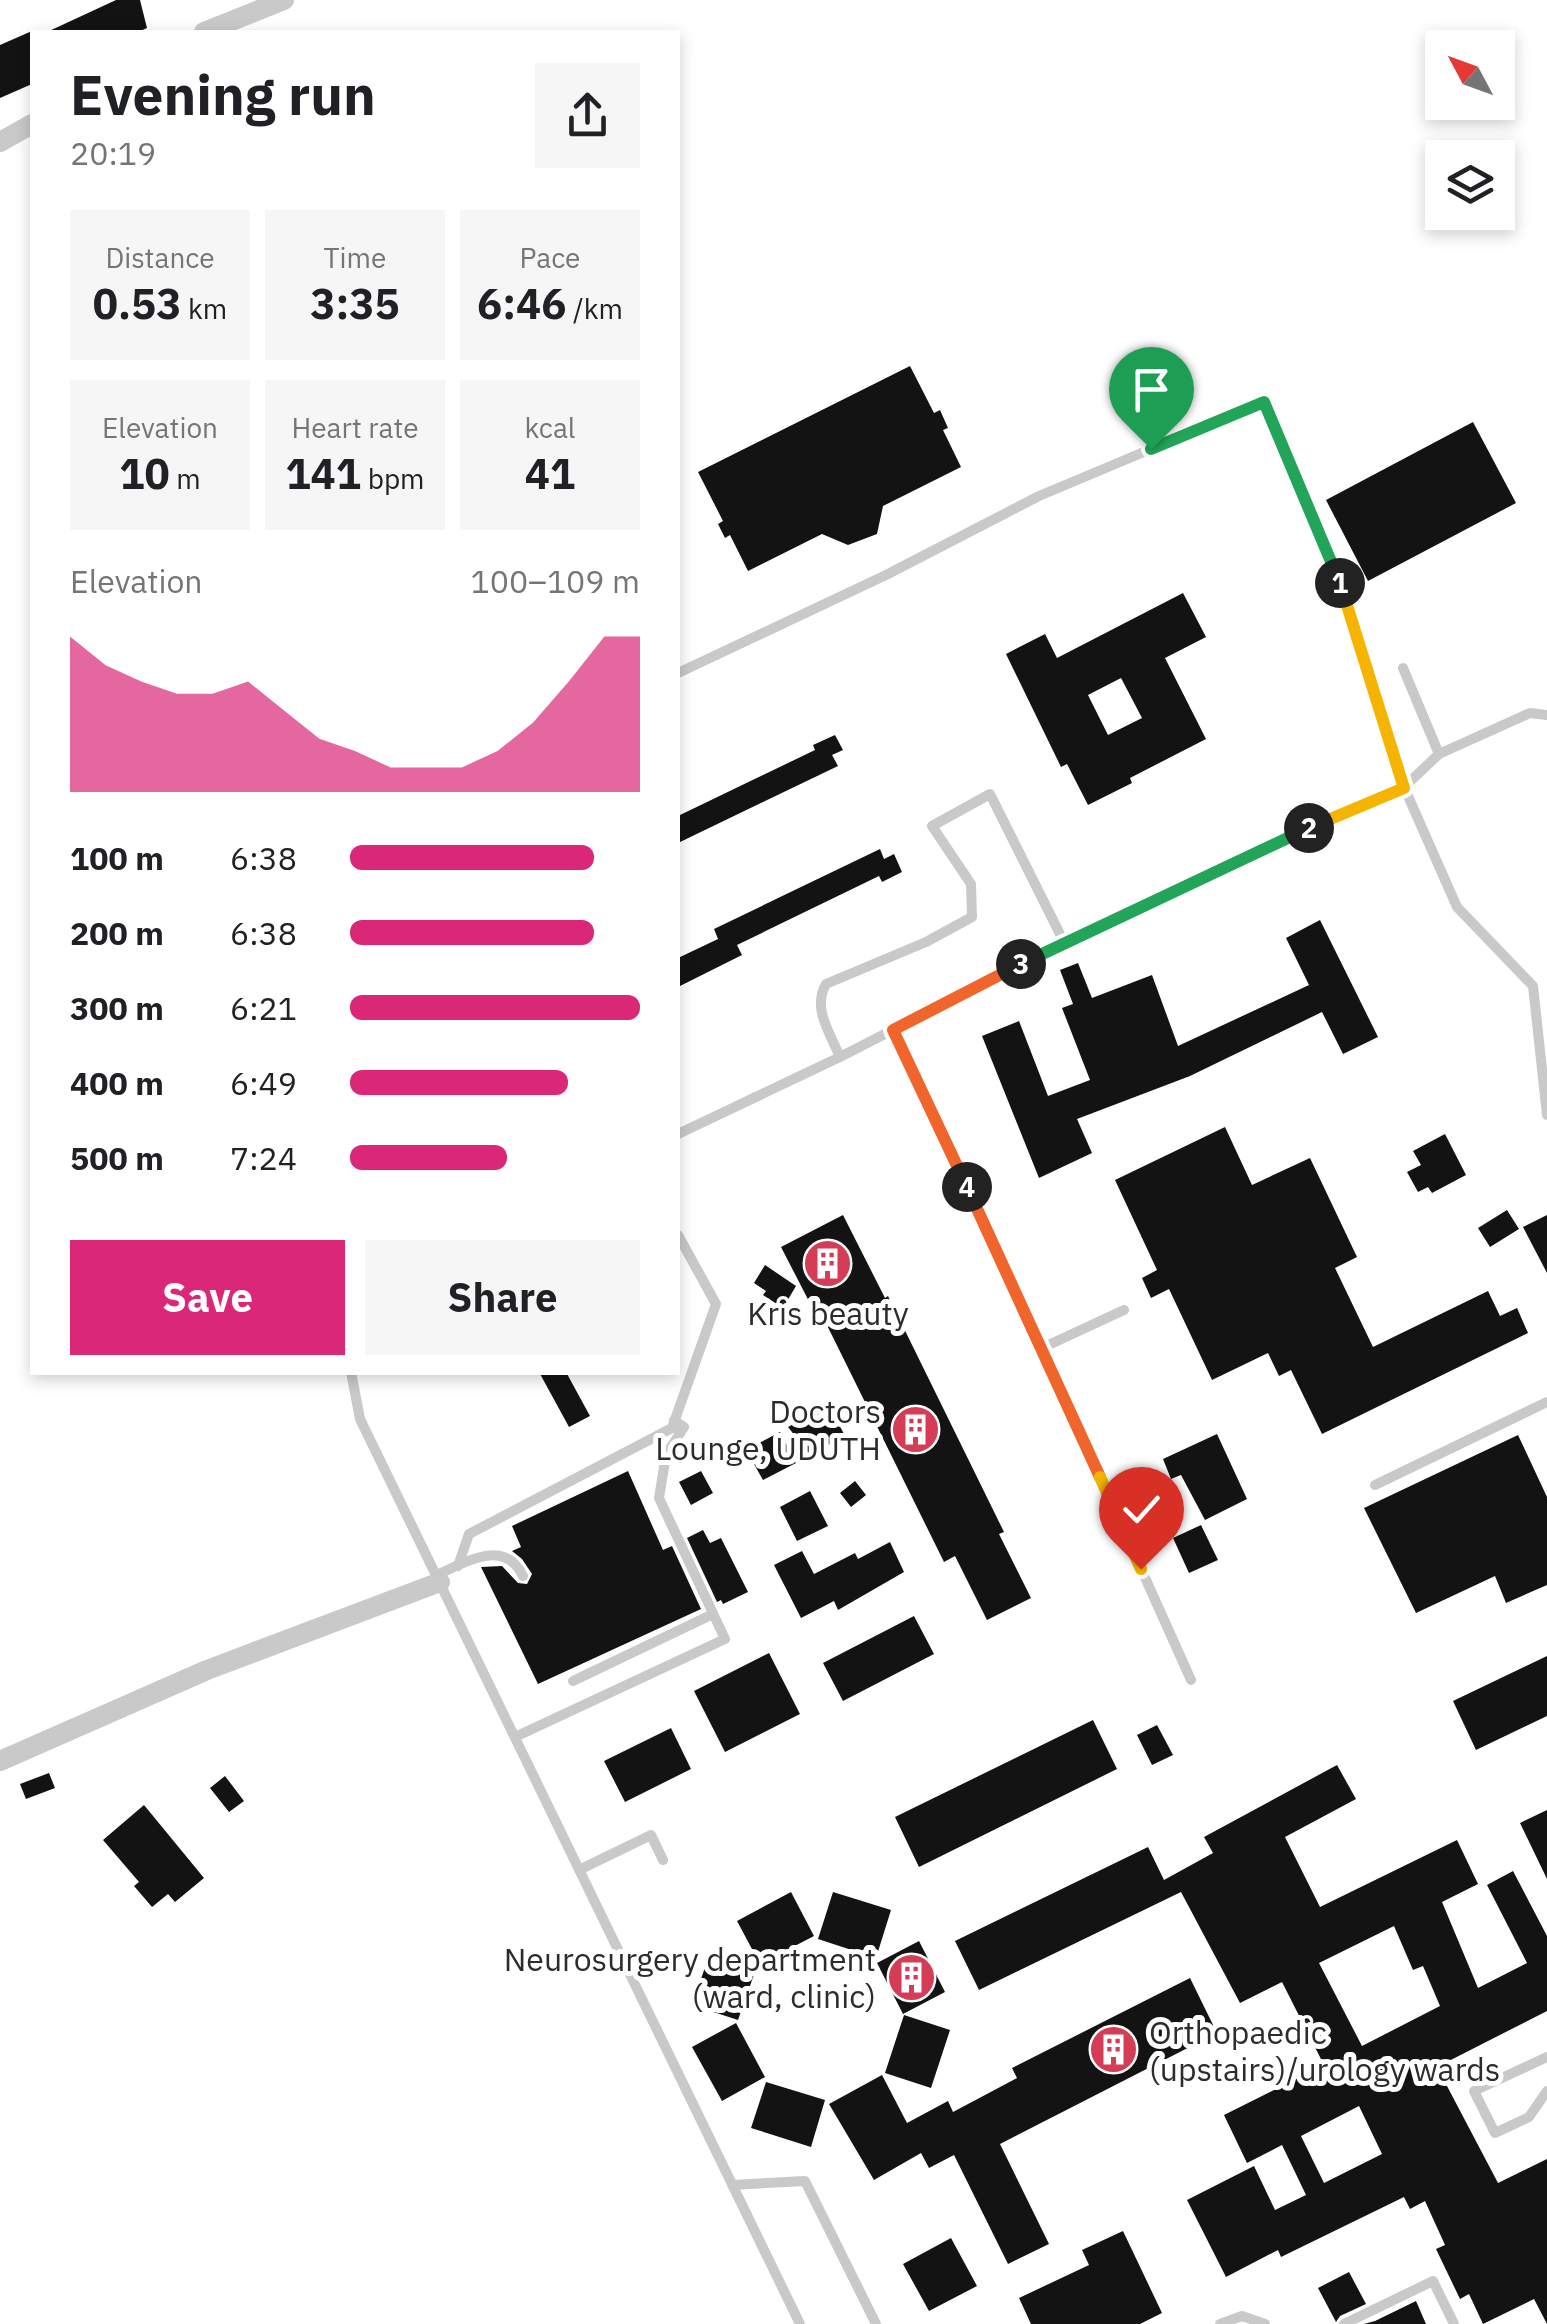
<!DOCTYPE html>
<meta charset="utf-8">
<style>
:root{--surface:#fff;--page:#f6f6f6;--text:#202124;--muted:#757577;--accent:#db2777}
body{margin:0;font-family:"IBM Plex Sans",sans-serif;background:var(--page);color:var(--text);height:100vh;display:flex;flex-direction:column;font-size:38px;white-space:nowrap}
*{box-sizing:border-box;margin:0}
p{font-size:32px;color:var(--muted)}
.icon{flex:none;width:55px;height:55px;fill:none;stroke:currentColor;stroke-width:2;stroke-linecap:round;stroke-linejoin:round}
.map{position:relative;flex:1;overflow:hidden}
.details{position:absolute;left:30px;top:30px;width:650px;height:1345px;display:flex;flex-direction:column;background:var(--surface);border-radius:0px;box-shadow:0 5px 15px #0003}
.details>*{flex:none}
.needle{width:65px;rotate:311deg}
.fabs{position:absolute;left:1425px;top:30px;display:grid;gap:20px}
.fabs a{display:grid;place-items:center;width:90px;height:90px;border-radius:0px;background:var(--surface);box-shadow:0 5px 15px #0003;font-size:50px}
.pin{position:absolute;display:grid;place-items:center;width:85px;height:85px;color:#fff;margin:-102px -42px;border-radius:50% 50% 50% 0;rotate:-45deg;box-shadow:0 0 10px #0007}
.pin .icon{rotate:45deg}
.km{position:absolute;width:50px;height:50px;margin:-25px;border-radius:50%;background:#222;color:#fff;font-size:28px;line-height:50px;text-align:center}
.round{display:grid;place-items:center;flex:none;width:105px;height:105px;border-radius:0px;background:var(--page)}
.summary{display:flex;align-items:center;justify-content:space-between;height:170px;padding:0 40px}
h1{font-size:55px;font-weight:700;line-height:75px}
.figures{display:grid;grid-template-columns:repeat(3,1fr);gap:15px;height:170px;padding:10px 40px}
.figures div{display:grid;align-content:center;border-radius:0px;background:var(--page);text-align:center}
.figures b{font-size:42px;font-weight:700}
.figures small{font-size:28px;font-weight:400}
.figures p{font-size:28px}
.chart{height:280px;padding:20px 40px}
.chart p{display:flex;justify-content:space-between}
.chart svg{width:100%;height:180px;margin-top:10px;fill:var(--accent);opacity:.7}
.button{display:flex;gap:20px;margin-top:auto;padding:20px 40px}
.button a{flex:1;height:115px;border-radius:0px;background:var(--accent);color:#fff;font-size:40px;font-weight:700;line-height:115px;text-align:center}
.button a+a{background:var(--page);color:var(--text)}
ul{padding:0 40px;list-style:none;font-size:32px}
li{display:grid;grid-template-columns:160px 120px 1fr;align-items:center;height:75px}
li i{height:25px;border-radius:12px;background:var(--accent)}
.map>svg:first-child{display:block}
</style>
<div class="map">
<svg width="1547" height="2324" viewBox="0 0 1547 2324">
<rect width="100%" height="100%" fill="#fff"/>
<path fill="#131313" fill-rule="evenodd" d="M116,0H140L147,28L138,32H47Z
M32,31V84L0,98V45Z
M910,366L934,413L940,410L948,428L943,430L961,467L883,506L877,534L848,545L822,534L748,571L730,535L725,538L718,524L723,521L698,472Z
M1473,422L1516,503L1368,581L1326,500Z
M1183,593L1206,637L1165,658L1206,739L1130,778L1132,783L1088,805L1067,764L1061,767L1006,654L1045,634L1057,658ZM1121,678L1142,718L1108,735L1088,695Z
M835,735L843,750L832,755L838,766L678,843V816L815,750L813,745Z
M880,849L884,859L894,854L902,872L882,882L879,876L737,945L742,955L678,987V958L718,939L714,929Z
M1320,920L1378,1037L1343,1054L1322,1012L1190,1076L1077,1119L1092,1153L1039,1178L982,1036L1019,1021L1048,1096L1090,1080L1062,1008L1073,1004L1060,970L1078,963L1092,998L1152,975L1178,1046L1309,985L1286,938Z
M1225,1127L1252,1185L1310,1158L1357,1257L1335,1268L1373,1347L1488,1291L1500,1316L1517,1308L1528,1333L1322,1434L1291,1370L1279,1376L1268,1353L1212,1380L1169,1289L1151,1298L1142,1278L1157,1270L1115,1180Z
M1445,1134L1466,1175L1432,1193L1428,1187L1418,1192L1407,1172L1421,1165L1413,1151Z
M1507,1210L1519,1229L1490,1247L1478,1228Z
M843,1215L885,1298L888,1296L1004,1532L999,1534L1031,1598L987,1620L955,1556L944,1562L819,1309L814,1311L781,1247Z
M1547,1215V1273L1523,1227Z
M765,1265L796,1286L783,1308L763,1295L766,1291L754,1283Z
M539,1372H566L590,1416L569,1427Z
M829,1405L845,1436L810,1455L788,1427Z
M780,1432L796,1463L763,1480L746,1450Z
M1217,1434L1247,1499L1205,1520L1181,1475L1171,1479L1163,1459Z
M1518,1435L1547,1497V1585L1506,1603L1495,1576L1416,1613L1364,1508Z
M628,1471L663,1550L672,1546L701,1609L538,1684L481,1567L502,1566L518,1583L527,1584L532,1574L522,1559L512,1551L521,1547L512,1526Z
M701,1471L713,1493L691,1505L679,1482Z
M855,1481L866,1495L851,1507L840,1493Z
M810,1491L828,1526L797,1541L780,1507Z
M1201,1525L1218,1560L1189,1573L1173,1538Z
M703,1530L710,1543L721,1538L748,1592L723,1604L721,1600L717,1602L687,1538Z
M890,1542L904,1572L838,1610L834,1601L801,1618L774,1565L802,1551L814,1574L855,1553L858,1559Z
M914,1616L934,1654L843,1701L823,1663Z
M769,1653L800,1714L725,1752L694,1691Z
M1547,1656V1716L1476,1750L1453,1701Z
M1093,1720L1117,1769L919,1867L895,1817Z
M1157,1725L1173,1755L1152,1765L1137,1735Z
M671,1728L691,1769L625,1802L604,1761Z
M1337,1765L1356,1799L1285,1837L1320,1907L1457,1840L1478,1884L1442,1902L1478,1988L1527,1963L1487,1885L1513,1871L1547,1936V2011L1437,2067L1498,2183L1547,2159V2324L1534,2299L1483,2324L1469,2294L1460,2299L1436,2249L1445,2245L1425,2201L1410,2209L1404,2197L1281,2257L1278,2250L1226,2277L1187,2200L1254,2166L1275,2210L1306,2195L1282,2145L1247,2163L1224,2115L1324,2065L1282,1982L1240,2003L1181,1892L979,1990L955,1941L1148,1847L1164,1880L1213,1853L1204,1837ZM1394,1926L1413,1970L1423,1966L1440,2006L1362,2046L1319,1963ZM1359,2106L1382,2154L1324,2183L1301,2136Z
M49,1773L55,1788L26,1799L20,1784Z
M225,1776L244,1801L229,1812L210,1788Z
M144,1805L204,1878L175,1902L168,1894L152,1907L134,1886L139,1882L103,1840Z
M1547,1810V1879L1520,1823Z
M791,1892L814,1936L760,1964L737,1921Z
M833,1892L891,1910L876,1958L818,1939Z
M919,1941L945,1992L903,2014L877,1963Z
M711,1950L757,1966L738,2020L692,2005Z
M1190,1978L1217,2033L1000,2144L1049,2244L1008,2264L954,2155L929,2168L921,2153L874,2180L829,2104L882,2075L907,2123L948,2101L953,2112L1017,2078L1012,2068Z
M904,2015L950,2030L931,2088L885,2073Z
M736,2023L765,2077L722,2101L692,2047Z
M766,2082L825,2100L811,2147L751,2128Z
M1123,2231L1162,2313L1140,2324H1031L1019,2298L1089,2265L1082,2250Z
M951,2238L977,2286L929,2311L903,2264Z
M1349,2272L1366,2304L1340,2316L1336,2322L1318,2288Z
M1416,2301L1426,2324H1364L1375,2321Z"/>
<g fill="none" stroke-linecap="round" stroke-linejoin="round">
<path stroke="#c9c9c9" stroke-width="10" d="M1403,668L1439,754
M678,673L886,575L1039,496L1263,402L1343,590L1404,787L1457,907L1533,986L1547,1115
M893,1030L1042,1348L1191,1680
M840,1057C830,1033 812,1008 826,984L926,942L972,917L971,884L932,826L990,794L1064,942
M678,1134L840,1057L1064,942L1342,813L1404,787L1439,754L1530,713L1547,715
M1042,1348L1124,1310
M351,1372L360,1419L800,2324
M1375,1485L1547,1402
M458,1566L469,1534L672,1428L716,1304L678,1235
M436,1575C465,1563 504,1537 523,1576
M573,1681L713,1614
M515,1737L725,1639L659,1498L666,1455L684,1427L674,1420
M579,1870L651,1835L663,1860
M1547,2057L1474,2091L1495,2133L1529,2117L1547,2091
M732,2185L805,2181L876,2324
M1220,2324L1242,2316L1265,2324
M1344,2324L1433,2281L1454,2324"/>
<path stroke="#c9c9c9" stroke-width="20" d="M204,32L284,0
M0,142L32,124
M0,1761L207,1670L440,1582"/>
</g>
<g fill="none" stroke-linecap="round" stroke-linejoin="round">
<defs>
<path id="split-1" d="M1151,449L1264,402L1340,583"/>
<path id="split-2" d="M1309,828L1404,788L1340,583"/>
<path id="split-3" d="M1021,964L1309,828"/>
<path id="split-4" d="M967,1187L893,1030L1021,964"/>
<path id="split-5" d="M967,1187L1100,1477"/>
<path id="split-6" d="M1100,1477L1141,1569"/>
</defs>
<use href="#split-1" stroke="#fff" stroke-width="20"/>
<use href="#split-2" stroke="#fff" stroke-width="20"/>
<use href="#split-3" stroke="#fff" stroke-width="20"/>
<use href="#split-4" stroke="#fff" stroke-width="20"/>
<use href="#split-5" stroke="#fff" stroke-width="20"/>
<use href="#split-6" stroke="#fff" stroke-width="20"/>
<use href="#split-1" stroke="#22a559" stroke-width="12"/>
<use href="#split-2" stroke="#f5b400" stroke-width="12"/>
<use href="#split-3" stroke="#22a559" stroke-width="12"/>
<use href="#split-4" stroke="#f0652b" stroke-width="12"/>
<use href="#split-5" stroke="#f0652b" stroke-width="12"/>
<use href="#split-6" stroke="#f5b400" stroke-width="12"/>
</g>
<defs>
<symbol id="building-disc" viewBox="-11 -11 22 22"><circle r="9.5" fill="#d53d57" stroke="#fff"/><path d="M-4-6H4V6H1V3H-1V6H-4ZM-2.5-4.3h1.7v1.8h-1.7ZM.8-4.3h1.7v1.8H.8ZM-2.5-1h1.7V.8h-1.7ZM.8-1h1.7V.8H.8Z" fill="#fff"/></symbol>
</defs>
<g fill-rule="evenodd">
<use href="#building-disc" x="800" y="1236" width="55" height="55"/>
<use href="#building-disc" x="888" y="1402" width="55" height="55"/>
<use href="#building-disc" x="884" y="1950" width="55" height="55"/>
<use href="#building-disc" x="1086" y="2022" width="55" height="55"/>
</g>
<g text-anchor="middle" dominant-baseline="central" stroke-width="10" stroke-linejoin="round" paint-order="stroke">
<g font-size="32" fill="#2c2c2c" stroke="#fff" text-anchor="end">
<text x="828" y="1313" text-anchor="middle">Kris beauty</text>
<text x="881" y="1411">Doctors<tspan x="881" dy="37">Lounge, UDUTH</tspan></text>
<text x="876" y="1959">Neurosurgery department<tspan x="876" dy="37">(ward, clinic)</tspan></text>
<text x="1149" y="2032" text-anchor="start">Orthopaedic<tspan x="1149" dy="37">(upstairs)/urology wards</tspan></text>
</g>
</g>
</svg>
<div class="fabs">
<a><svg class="needle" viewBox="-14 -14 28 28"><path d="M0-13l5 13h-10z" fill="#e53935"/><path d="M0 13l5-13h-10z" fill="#757577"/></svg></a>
<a><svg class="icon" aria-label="layers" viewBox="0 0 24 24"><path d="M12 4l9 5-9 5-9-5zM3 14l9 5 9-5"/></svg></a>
</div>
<div class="pin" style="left:1151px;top:449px;background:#1e9e55"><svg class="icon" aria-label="arrive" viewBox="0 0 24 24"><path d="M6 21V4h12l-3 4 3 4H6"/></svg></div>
<div class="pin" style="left:1141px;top:1569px;background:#d93025"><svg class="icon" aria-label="check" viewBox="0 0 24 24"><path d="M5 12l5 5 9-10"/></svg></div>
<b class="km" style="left:1340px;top:583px">1</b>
<b class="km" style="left:1309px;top:828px">2</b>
<b class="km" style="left:1021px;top:964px">3</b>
<b class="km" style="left:967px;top:1187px">4</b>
<section class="details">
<div class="summary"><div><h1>Evening run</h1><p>20:19</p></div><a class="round"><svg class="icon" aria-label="share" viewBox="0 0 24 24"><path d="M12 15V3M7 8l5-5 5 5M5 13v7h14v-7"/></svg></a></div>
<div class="figures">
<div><p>Distance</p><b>0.53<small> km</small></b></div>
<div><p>Time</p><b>3:35</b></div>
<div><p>Pace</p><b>6:46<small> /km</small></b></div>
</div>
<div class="figures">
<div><p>Elevation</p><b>10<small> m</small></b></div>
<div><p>Heart rate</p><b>141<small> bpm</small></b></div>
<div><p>kcal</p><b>41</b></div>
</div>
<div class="chart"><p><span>Elevation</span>100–109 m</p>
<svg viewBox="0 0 160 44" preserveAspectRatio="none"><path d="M0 44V6L10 13L20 17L30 20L40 20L50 17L60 24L70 31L80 34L90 38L100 38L110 38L120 34L130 27L140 17L150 6L160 6V44z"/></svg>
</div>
<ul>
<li><b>100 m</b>6:38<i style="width:84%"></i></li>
<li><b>200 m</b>6:38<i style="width:84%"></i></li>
<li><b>300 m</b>6:21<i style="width:100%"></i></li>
<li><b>400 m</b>6:49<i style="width:75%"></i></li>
<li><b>500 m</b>7:24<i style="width:54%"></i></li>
</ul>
<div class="button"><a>Save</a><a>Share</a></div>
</section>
</div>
